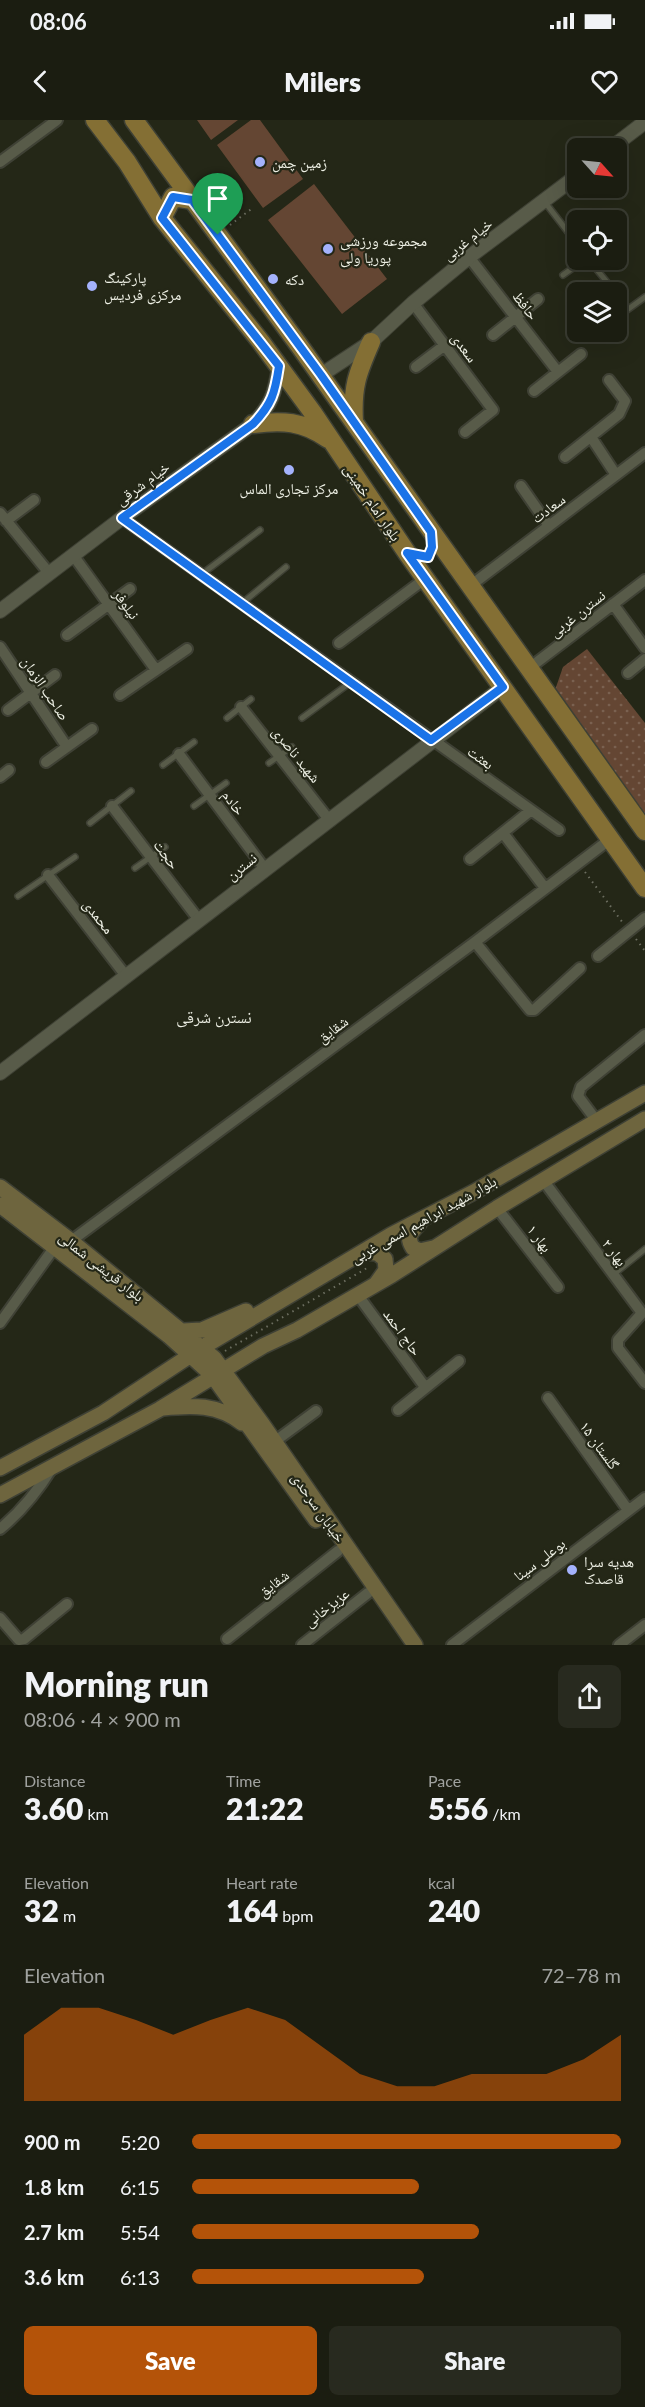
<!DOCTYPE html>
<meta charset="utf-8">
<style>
:root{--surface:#1b1d11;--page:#282a1f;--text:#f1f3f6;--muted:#a0a29f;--line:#393b31;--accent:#b45309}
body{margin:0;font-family:Lato,"Noto Naskh Arabic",sans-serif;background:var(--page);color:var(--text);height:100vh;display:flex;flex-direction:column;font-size:22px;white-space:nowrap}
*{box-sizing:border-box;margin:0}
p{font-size:20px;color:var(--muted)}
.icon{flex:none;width:33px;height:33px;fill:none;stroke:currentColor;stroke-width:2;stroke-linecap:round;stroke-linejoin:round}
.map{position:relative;height:1525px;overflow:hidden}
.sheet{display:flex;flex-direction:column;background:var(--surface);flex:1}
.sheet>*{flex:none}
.needle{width:39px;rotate:117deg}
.controls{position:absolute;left:567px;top:18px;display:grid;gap:12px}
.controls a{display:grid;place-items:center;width:60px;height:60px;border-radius:9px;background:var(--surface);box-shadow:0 6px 24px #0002,0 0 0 2px var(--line);font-size:30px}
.pin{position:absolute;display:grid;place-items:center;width:51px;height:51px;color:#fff;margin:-62px -26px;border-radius:50% 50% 50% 0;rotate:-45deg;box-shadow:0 0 6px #0007}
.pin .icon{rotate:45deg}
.round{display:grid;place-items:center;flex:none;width:63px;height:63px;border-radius:9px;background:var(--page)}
.headline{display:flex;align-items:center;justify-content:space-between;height:102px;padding:0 24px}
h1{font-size:33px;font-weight:800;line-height:45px}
.stats{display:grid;grid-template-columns:repeat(3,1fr);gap:9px;height:102px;padding:6px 24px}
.stats div{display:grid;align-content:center}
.stats b{font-size:30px;font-weight:800}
.stats small{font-size:16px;font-weight:400}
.stats p{font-size:16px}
.chart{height:168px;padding:12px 24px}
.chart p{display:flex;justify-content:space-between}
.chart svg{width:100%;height:108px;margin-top:6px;fill:var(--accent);opacity:.7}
.cta{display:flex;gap:12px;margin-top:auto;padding:12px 24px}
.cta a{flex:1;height:69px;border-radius:9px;background:var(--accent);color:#fff;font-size:24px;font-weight:800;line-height:69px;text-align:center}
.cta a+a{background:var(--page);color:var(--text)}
ul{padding:0 24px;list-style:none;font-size:20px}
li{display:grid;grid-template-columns:96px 72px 1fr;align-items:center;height:45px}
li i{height:15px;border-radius:8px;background:var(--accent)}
.status{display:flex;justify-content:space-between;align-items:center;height:42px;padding:0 30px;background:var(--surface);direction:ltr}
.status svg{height:16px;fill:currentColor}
header{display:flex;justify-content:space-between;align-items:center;height:78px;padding:0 24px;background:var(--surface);font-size:27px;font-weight:800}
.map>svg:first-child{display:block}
</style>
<div class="status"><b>08:06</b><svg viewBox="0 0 49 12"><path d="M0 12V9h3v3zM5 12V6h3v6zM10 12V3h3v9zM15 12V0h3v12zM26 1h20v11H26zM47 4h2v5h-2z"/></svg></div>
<header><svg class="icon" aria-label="back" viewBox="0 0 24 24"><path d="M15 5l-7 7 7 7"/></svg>Milers<svg class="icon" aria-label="heart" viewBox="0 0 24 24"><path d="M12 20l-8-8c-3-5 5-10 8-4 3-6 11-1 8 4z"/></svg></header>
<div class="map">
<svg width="645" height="1525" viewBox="0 0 645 1525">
<defs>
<pattern id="park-dots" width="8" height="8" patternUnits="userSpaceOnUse" patternTransform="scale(1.5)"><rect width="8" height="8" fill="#644633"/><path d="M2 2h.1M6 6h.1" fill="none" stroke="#7a6150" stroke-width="1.8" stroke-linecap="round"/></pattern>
</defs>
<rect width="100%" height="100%" fill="#242717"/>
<path fill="#644633" d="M197,0H238L211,20Z
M251,0H260L303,59L263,88L217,25Z
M314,64L387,159L342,194L268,100Z"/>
<path fill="url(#park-dots)" d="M587,529L645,603V695L555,570L563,547Z"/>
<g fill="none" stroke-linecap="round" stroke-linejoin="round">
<defs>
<path id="service" d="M544,81L578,125
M589,140L615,172
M563,155L584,140
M616,175L628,189
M616,198L645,177
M202,454L260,410
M241,484L286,447
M227,598L251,579
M302,598L351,562
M269,643L292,627
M163,645L194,622
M194,686L226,663
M90,703L131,671
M135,748L165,727
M18,776L75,737
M614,1154L645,1129"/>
<path id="minor" d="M0,42L57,0
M469,137L558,252
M413,183L493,290L465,312
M493,215L538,179
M416,247L445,225
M534,271L581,234
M591,317L616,355
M565,337L619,294L625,281L609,260
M521,366L549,406
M0,393L49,453
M122,398L559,710
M6,401L34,380
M73,435L156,550
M470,466L645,333
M613,484L645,528
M67,515L130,469
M339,523L426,458
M0,527L67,627
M528,549L645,460
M628,553L645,539
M120,575L187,529
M241,587L330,701
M8,590L55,555
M179,634L265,749
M46,642L92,609
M0,657L9,650
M112,686L199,800
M503,713L545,768
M470,739L530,691
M48,755L126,856
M475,822L530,890H534L580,848
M598,836L645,798
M596,1000L578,976L581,967L645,915
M543,1060L642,1193L618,1220V1228L645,1263
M497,1088L558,1167
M71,1121L475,822L609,720
M357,1174L425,1267
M0,1203L54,1128
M548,1278L628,1390
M398,1290L459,1241
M274,1322L316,1291
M0,1409C22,1391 37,1372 52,1348
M0,1498L19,1520L24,1519L67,1484
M227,1519L338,1431
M302,1525L368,1473
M452,1525L645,1378
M619,1525L645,1505"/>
<path id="tertiary" d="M611,28L645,2
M321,255L371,222L413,183L469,137L578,55
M0,491L122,398L253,304C272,284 275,273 279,246
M0,953L503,567"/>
<path id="secondary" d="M0,1067L71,1121L214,1238L263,1305L415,1525
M0,1085L169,1216L212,1255L316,1400
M419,1104C410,1113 406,1117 413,1128L420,1131L433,1128
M363,1132L377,1133L385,1139L386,1150L376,1164
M183,1211L202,1210L246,1191
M163,1288C192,1285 218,1284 242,1303
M0,1348L103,1293L203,1227L391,1115L474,1072L645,973
M0,1375L160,1289L263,1226L297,1210L392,1155L497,1088L645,999"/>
<path id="primary" d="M95,0L127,42L162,98L261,222L313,293L407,433L645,768
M134,0L301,228L645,711
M162,98L173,77L192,80
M354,302C352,267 357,254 371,222
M253,304C282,300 303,301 328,319"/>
</defs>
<use href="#service" stroke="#3f4135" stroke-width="8"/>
<use href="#minor" stroke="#3f4135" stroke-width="14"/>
<use href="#tertiary" stroke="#3f4135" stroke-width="16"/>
<use href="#secondary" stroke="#3f4135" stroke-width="18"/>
<use href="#primary" stroke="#3f4135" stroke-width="21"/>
<path stroke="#6c6e60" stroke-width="2" stroke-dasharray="1.5 4.5" stroke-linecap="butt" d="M230,105L254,87
M585,752L623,803
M636,819L645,831
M225,1231L367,1148"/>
<use href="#service" stroke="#585b49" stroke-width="5"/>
<use href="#minor" stroke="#585b49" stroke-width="10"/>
<use href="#tertiary" stroke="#585b49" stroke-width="14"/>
<use href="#secondary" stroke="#6e653e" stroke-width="15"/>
<use href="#primary" stroke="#846f34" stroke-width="18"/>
</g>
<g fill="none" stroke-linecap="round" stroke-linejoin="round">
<defs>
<path id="route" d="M173,77L192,80L321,255L431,412L432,427L428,437L407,433L503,567L431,620L122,398L253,304C272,284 275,273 279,246L162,98Z"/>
</defs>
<use href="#route" stroke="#fff" stroke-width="12"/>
<use href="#route" stroke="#1a73e8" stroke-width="8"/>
</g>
<g fill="#a4b2fc" stroke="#242717" stroke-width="2">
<circle cx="260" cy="42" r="6"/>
<circle cx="328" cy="129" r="6"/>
<circle cx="273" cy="159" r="6"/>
<circle cx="92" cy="166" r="6"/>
<circle cx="289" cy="350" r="6"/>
<circle cx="572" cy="1450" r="6"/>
</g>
<g text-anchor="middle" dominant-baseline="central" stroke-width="4.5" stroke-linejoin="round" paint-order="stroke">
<g font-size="15" fill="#eef0e5" stroke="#242717" text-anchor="start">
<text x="272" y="42">زمین چمن</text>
<text x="340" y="120">مجموعه ورزشی<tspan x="340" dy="17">پوریا ولی</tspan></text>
<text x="104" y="157">پارکینگ<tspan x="104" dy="17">مرکزی فردیس</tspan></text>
<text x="285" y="159">دکه</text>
<text x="289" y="368" text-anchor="middle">مرکز تجاری الماس</text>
<text x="584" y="1441">هدیه سرا<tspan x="584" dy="17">قاصدک</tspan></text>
</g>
<g font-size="15" fill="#eef0e5" stroke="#242717">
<text transform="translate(467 119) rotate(-38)">خیام غربی</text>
<text transform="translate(526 185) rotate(53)">حافظ</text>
<text transform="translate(465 227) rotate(54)">سعدی</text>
<text transform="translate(142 363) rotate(-36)">خیام شرقی</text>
<text transform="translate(373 382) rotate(56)">بلوار امام خمینی</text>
<text transform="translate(548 388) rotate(-37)">سعادت</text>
<text transform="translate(127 484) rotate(54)">نیلوفر</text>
<text transform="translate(577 493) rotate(-38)">نسترن غربی</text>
<text transform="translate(46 568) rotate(56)">صاحب الزمان</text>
<text transform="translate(297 634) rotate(51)">شهید ناصری</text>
<text transform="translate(481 637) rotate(36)">بعثت</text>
<text transform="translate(234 682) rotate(53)">خادم</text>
<text transform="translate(167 734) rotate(53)">حجت</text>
<text transform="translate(241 746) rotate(-38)">نسترن</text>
<text transform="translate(99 796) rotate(52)">محمدی</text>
<text transform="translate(332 909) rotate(-37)">شقایق</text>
<text transform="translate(423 1099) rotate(-29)">بلوار شهید ابراهیم اسمی غربی</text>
<text transform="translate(540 1118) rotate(53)">بهار ۱</text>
<text transform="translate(615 1132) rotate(53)">بهار ۲</text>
<text transform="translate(102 1146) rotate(38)">بلوار قریشی شمالی</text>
<text transform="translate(403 1212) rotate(54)">حاج احمد</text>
<text transform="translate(600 1325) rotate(54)">گلستان ۱۵</text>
<text transform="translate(319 1387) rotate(55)">خیابان سرحدی</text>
<text transform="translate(539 1439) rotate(-37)">بوعلی سینا</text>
<text transform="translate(273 1463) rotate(-38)">شقایق</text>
<text transform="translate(326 1487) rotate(-38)">عزیزخانی</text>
</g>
<g font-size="16" fill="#eef0e5" stroke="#242717">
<text x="214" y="896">نسترن شرقی</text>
</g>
</g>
</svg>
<div class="controls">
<a><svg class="needle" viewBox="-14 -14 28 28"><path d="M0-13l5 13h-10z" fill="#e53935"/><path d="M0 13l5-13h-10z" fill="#a0a29f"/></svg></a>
<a><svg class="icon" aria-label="locate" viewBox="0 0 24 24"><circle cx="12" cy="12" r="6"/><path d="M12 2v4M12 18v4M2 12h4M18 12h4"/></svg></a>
<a><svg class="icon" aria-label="layers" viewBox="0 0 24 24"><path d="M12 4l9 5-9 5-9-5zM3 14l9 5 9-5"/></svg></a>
</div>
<div class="pin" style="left:218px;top:115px;background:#1e9e55"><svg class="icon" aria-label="arrive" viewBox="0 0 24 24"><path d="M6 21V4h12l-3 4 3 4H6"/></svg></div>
</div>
<section class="sheet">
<div class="headline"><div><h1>Morning run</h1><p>08:06 · 4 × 900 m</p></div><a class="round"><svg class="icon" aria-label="share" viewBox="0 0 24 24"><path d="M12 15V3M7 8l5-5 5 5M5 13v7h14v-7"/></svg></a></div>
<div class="stats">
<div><p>Distance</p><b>3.60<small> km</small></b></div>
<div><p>Time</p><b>21:22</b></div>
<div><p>Pace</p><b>5:56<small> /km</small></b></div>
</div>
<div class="stats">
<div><p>Elevation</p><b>32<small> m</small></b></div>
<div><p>Heart rate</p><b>164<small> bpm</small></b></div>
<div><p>kcal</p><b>240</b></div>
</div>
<div class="chart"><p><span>Elevation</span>72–78 m</p>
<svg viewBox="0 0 160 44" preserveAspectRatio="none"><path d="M0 44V17L10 6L20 6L30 11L40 17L50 11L60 6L70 11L80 22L90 33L100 38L110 38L120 33L130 33L140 33L150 27L160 17V44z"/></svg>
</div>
<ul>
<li><b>900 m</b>5:20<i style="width:100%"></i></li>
<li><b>1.8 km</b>6:15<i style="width:53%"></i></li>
<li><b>2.7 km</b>5:54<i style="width:67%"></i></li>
<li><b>3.6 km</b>6:13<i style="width:54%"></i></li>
</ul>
<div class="cta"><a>Save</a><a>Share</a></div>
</section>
